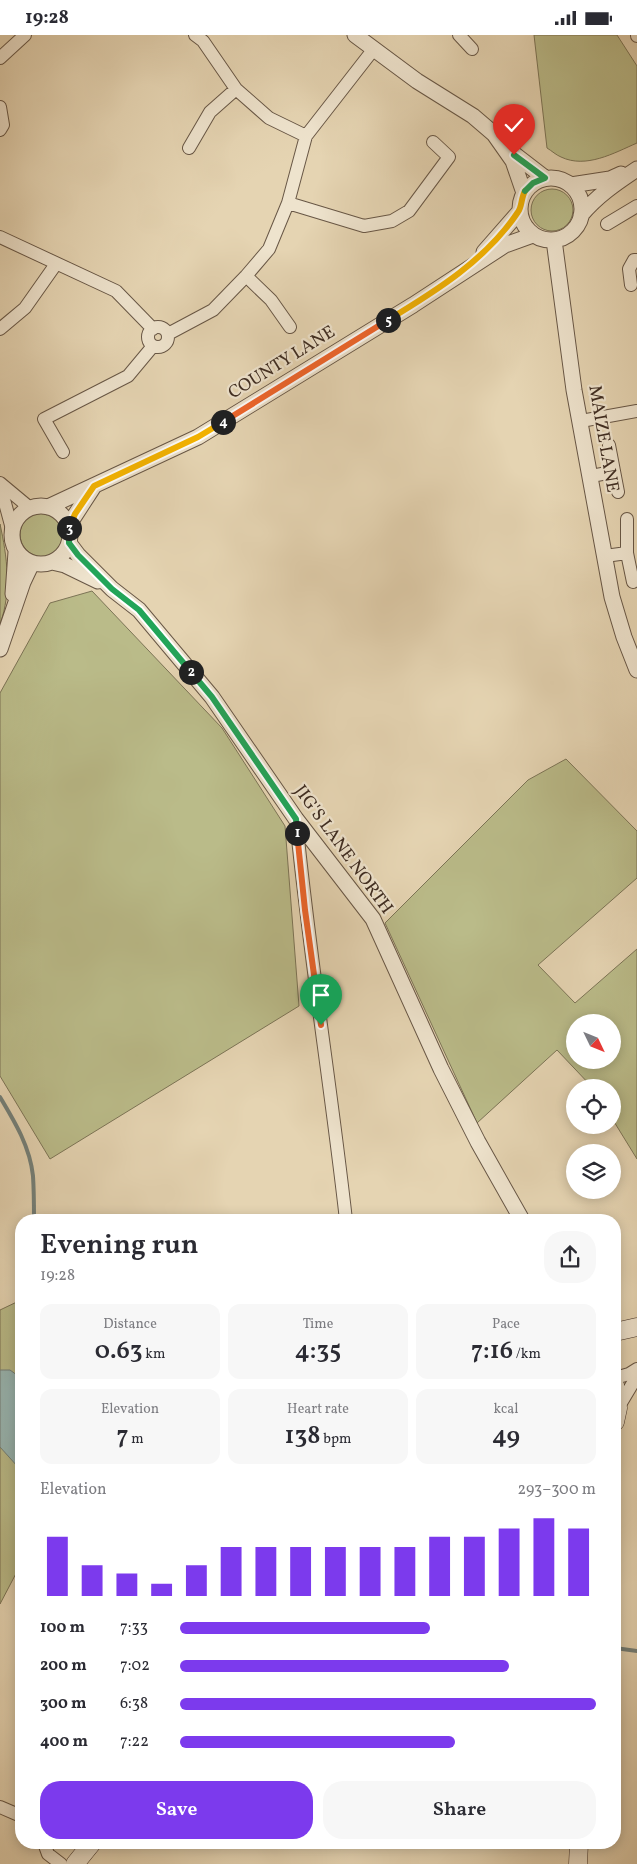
<!DOCTYPE html>
<meta charset="utf-8">
<style>
:root{--surface:#fff;--page:#f7f7f7;--text:#2b2b33;--muted:#7c7c81;--accent:#7c3aed}
body{margin:0;font-family:Vollkorn,serif;background:var(--page);color:var(--text);height:100vh;display:flex;flex-direction:column;font-size:19px;white-space:nowrap}
*{box-sizing:border-box;margin:0}
p{font-size:16px;color:var(--muted)}
.icon{flex:none;width:28px;height:28px;fill:none;stroke:currentColor;stroke-width:2;stroke-linecap:round;stroke-linejoin:round}
.map{position:relative;flex:1;overflow:hidden}
.panel{position:absolute;left:15px;top:1179px;width:606px;height:635px;display:flex;flex-direction:column;background:var(--surface);border-radius:20px;box-shadow:0 2px 12px #0003}
.panel>*{flex:none}
.needle{width:32px;rotate:133deg}
.tools{position:absolute;left:566px;top:979px;display:grid;gap:10px}
.tools a{display:grid;place-items:center;width:55px;height:55px;border-radius:50%;background:var(--surface);box-shadow:0 2px 12px #0003;font-size:25px}
.pin{position:absolute;display:grid;place-items:center;width:42px;height:42px;color:#fff;margin:-51px -21px;border-radius:50% 50% 50% 0;rotate:-45deg;box-shadow:0 0 5px #0007}
.pin .icon{rotate:45deg}
.km{position:absolute;width:25px;height:25px;margin:-12px;border-radius:50%;background:#222;color:#fff;font-size:14px;line-height:25px;text-align:center}
.round{display:grid;place-items:center;flex:none;width:52px;height:52px;border-radius:20px;background:var(--page)}
.summary{display:flex;align-items:center;justify-content:space-between;height:85px;padding:0 25px}
h1{font-size:28px;font-weight:600;line-height:38px}
.stats{display:grid;grid-template-columns:repeat(3,1fr);gap:8px;height:85px;padding:5px 25px}
.stats div{display:grid;align-content:center;border-radius:12px;background:var(--page);text-align:center}
.stats b{font-size:25px;font-weight:600}
.stats small{font-size:14px;font-weight:400}
.stats p{font-size:14px}
.chart{height:140px;padding:10px 25px}
.chart p{display:flex;justify-content:space-between}
.chart svg{width:100%;height:90px;margin-top:5px;stroke:var(--accent);stroke-width:6}
.action{display:flex;gap:10px;margin-top:auto;padding:10px 25px}
.action a{flex:1;height:58px;border-radius:20px;background:var(--accent);color:#fff;font-size:20px;font-weight:600;line-height:58px;text-align:center}
.action a+a{background:var(--page);color:var(--text)}
ul{padding:0 25px;list-style:none;font-size:16px}
li{display:grid;grid-template-columns:80px 60px 1fr;align-items:center;height:38px}
li i{height:12px;border-radius:6px;background:var(--accent)}
.status{display:flex;justify-content:space-between;align-items:center;height:35px;padding:0 25px;background:var(--surface);direction:ltr}
.status svg{height:14px;fill:currentColor}
.map>svg:first-child{display:block}
</style>
<div class="status"><b>19:28</b><svg viewBox="0 0 49 12"><path d="M0 12V9h3v3zM5 12V6h3v6zM10 12V3h3v9zM15 12V0h3v12zM26 1h20v11H26zM47 4h2v5h-2z"/></svg></div>
<div class="map">
<svg width="637" height="1829" viewBox="0 0 637 1829">
<rect width="100%" height="100%" fill="#e5d4b2"/>
<filter id="stains"><feTurbulence type="fractalNoise" baseFrequency=".004" numOctaves="4"/><feColorMatrix values="0 0 0 0 .2 0 0 0 0 .09 0 0 0 0 .02 0 0 0 .5 -.17"/></filter>
<radialGradient id="worn" r=".72"><stop offset=".6" stop-color="#630" stop-opacity="0"/><stop offset="1" stop-color="#630" stop-opacity=".3"/></radialGradient>
<path fill="#babb89" stroke="#7c7456" fill-rule="evenodd" d="M534,0H617L637,31V108C614,118 586,134 561,122C556,120 552,116 547,113Z
M531 175a21 21 0 1 1 42 0a21 21 0 1 1-42 0Z
M20 499a23 23 0 1 1 46 0a23 23 0 1 1-46 0Z
M0,489C7,521 12,557 0,589Z
M92,556L222,693L285,791L299,971L50,1124L0,1041V658L50,568Z
M566,724L637,796V843L538,930L575,968L637,914V1124L613,1085L612,1052H592L557,1015L477,1088L385,888L528,745ZM575,988H612V1025H575Z
M21,1265V1529L0,1569V1275Z"/>
<path fill="#98b7b4" stroke="#74807a" d="M0,1335H10L21,1343V1437L18,1432L0,1412Z"/>
<g fill="none" stroke-linecap="round" stroke-linejoin="round">
<path stroke="#74807a" stroke-width="4" d="M0,1062C15,1087 30,1112 33,1141C34,1156 34,1171 34,1185
M615,1613L637,1616"/>
<defs>
<path id="minor" d="M195,0L203,6L236,54L269,83L306,101
M459,0L472,14
M637,0V1
M0,23L25,0
M0,72L3,90L0,95
M189,113L210,77L236,54
M288,168L364,191L392,186L409,176L449,122L433,107
M607,189L637,171
M0,202L116,256L153,294
M246,241L271,265L290,292
M631,250L629,234L634,225H637
M148 302a10 10 0 1 1 20 0a10 10 0 1 1-20 0Z
M0,294L25,273L56,229
M168,299L213,275L246,241L269,214L288,168L306,101L373,15
M581,386L637,376
M609,410L618,457
M63,417L44,384L128,341L153,311
M591,441L613,437
M0,448L30,473
M0,457L5,468L12,494
M627,484V518L633,547
M605,521L627,518
M296,784C309,918 331,1051 346,1185
M615,1343L629,1339L637,1334
M618,1373L637,1341
M0,1772L21,1781
M44,1808L48,1819L61,1829"/>
<path id="tertiary" d="M355,0L417,46L473,81L494,99L513,126L524,158
M510,116L545,143
M520 174a31 31 0 1 1 62 0a31 31 0 1 1-62 0Z
M571,150L610,144L621,139
M581,180C597,161 616,148 637,134
M554,205L574,355L612,562L624,602L637,635
M484,217L520,176
M12 500a29 29 0 1 1 58 0a29 29 0 1 1-58 0Z
M48,472L198,402L413,270L505,210L533,200
M68,491L94,451
M69,508L78,520L112,554L139,575L212,662L296,784L373,884L441,1034L478,1107L522,1185
M52,527L65,530L98,546
M13,559L16,517
M0,614L23,547L32,528"/>
<path id="secondary" d="M615,1297L637,1292
M615,1350L618,1373L615,1387
M75,1829L92,1808
M578,1829L579,1808"/>
</defs>
<use href="#minor" stroke="#685746" stroke-width="14"/>
<use href="#tertiary" stroke="#685746" stroke-width="17"/>
<use href="#secondary" stroke="#3f2d22" stroke-width="19"/>
<use href="#minor" stroke="#eee3cd" stroke-width="12"/>
<use href="#tertiary" stroke="#eee3cd" stroke-width="15"/>
<use href="#secondary" stroke="#eee3cd" stroke-width="18"/>
</g>
<g fill="none" stroke-linecap="round" stroke-linejoin="round">
<defs>
<path id="split-1" d="M297,798L305,875L321,990"/>
<path id="split-2" d="M191,637L212,662L296,784L297,798"/>
<path id="split-3" d="M69,493V508L78,520L112,554L139,575L191,637"/>
<path id="split-4" d="M69,493L75,479L94,451L198,402L223,387"/>
<path id="split-5" d="M223,387L388,285"/>
<path id="split-6" d="M388,285C436,256 486,225 518,177C522,172 521,163 525,156"/>
<path id="split-7" d="M514,120L545,143L533,148L525,156"/>
</defs>
<use href="#split-1" stroke="#fff" stroke-width="10"/>
<use href="#split-2" stroke="#fff" stroke-width="10"/>
<use href="#split-3" stroke="#fff" stroke-width="10"/>
<use href="#split-4" stroke="#fff" stroke-width="10"/>
<use href="#split-5" stroke="#fff" stroke-width="10"/>
<use href="#split-6" stroke="#fff" stroke-width="10"/>
<use href="#split-7" stroke="#fff" stroke-width="10"/>
<use href="#split-1" stroke="#f0652b" stroke-width="6"/>
<use href="#split-2" stroke="#22a559" stroke-width="6"/>
<use href="#split-3" stroke="#22a559" stroke-width="6"/>
<use href="#split-4" stroke="#f5b400" stroke-width="6"/>
<use href="#split-5" stroke="#f0652b" stroke-width="6"/>
<use href="#split-6" stroke="#f5b400" stroke-width="6"/>
<use href="#split-7" stroke="#22a559" stroke-width="6"/>
</g>
<g text-anchor="middle" dominant-baseline="central" stroke-width="4.5" stroke-linejoin="round" paint-order="stroke">
<g font-size="18" fill="#3f2d22" stroke="#eee3cd">
<text transform="translate(282 328) rotate(-32)">COUNTY LANE</text>
<text transform="translate(603 404) rotate(80)">MAIZE LANE</text>
<text transform="translate(343 815) rotate(54)">JIG'S LANE NORTH</text>
</g>
</g>
<rect width="100%" height="100%" filter="url(#stains)"/>
<rect width="100%" height="100%" fill="url(#worn)"/>
</svg>
<div class="tools">
<a><svg class="needle" viewBox="-14 -14 28 28"><path d="M0-13l5 13h-10z" fill="#e53935"/><path d="M0 13l5-13h-10z" fill="#7c7c81"/></svg></a>
<a><svg class="icon" aria-label="locate" viewBox="0 0 24 24"><circle cx="12" cy="12" r="6"/><path d="M12 2v4M12 18v4M2 12h4M18 12h4"/></svg></a>
<a><svg class="icon" aria-label="layers" viewBox="0 0 24 24"><path d="M12 4l9 5-9 5-9-5zM3 14l9 5 9-5"/></svg></a>
</div>
<div class="pin" style="left:321px;top:990px;background:#1e9e55"><svg class="icon" aria-label="arrive" viewBox="0 0 24 24"><path d="M6 21V4h12l-3 4 3 4H6"/></svg></div>
<div class="pin" style="left:514px;top:120px;background:#d93025"><svg class="icon" aria-label="check" viewBox="0 0 24 24"><path d="M5 12l5 5 9-10"/></svg></div>
<b class="km" style="left:297px;top:798px">1</b>
<b class="km" style="left:191px;top:637px">2</b>
<b class="km" style="left:69px;top:493px">3</b>
<b class="km" style="left:223px;top:387px">4</b>
<b class="km" style="left:388px;top:285px">5</b>
<section class="panel">
<div class="summary"><div><h1>Evening run</h1><p>19:28</p></div><a class="round"><svg class="icon" aria-label="share" viewBox="0 0 24 24"><path d="M12 15V3M7 8l5-5 5 5M5 13v7h14v-7"/></svg></a></div>
<div class="stats">
<div><p>Distance</p><b>0.63<small> km</small></b></div>
<div><p>Time</p><b>4:35</b></div>
<div><p>Pace</p><b>7:16<small> /km</small></b></div>
</div>
<div class="stats">
<div><p>Elevation</p><b>7<small> m</small></b></div>
<div><p>Heart rate</p><b>138<small> bpm</small></b></div>
<div><p>kcal</p><b>49</b></div>
</div>
<div class="chart"><p><span>Elevation</span>293–300 m</p>
<svg viewBox="0 0 160 44" preserveAspectRatio="none"><path d="M5 44V15M15 44V29M25 44V33M35 44V38M45 44V29M55 44V20M65 44V20M75 44V20M85 44V20M95 44V20M105 44V20M115 44V15M125 44V15M135 44V11M145 44V6M155 44V11"/></svg>
</div>
<ul>
<li><b>100 m</b>7:33<i style="width:60%"></i></li>
<li><b>200 m</b>7:02<i style="width:79%"></i></li>
<li><b>300 m</b>6:38<i style="width:100%"></i></li>
<li><b>400 m</b>7:22<i style="width:66%"></i></li>
</ul>
<div class="action"><a>Save</a><a>Share</a></div>
</section>
</div>
